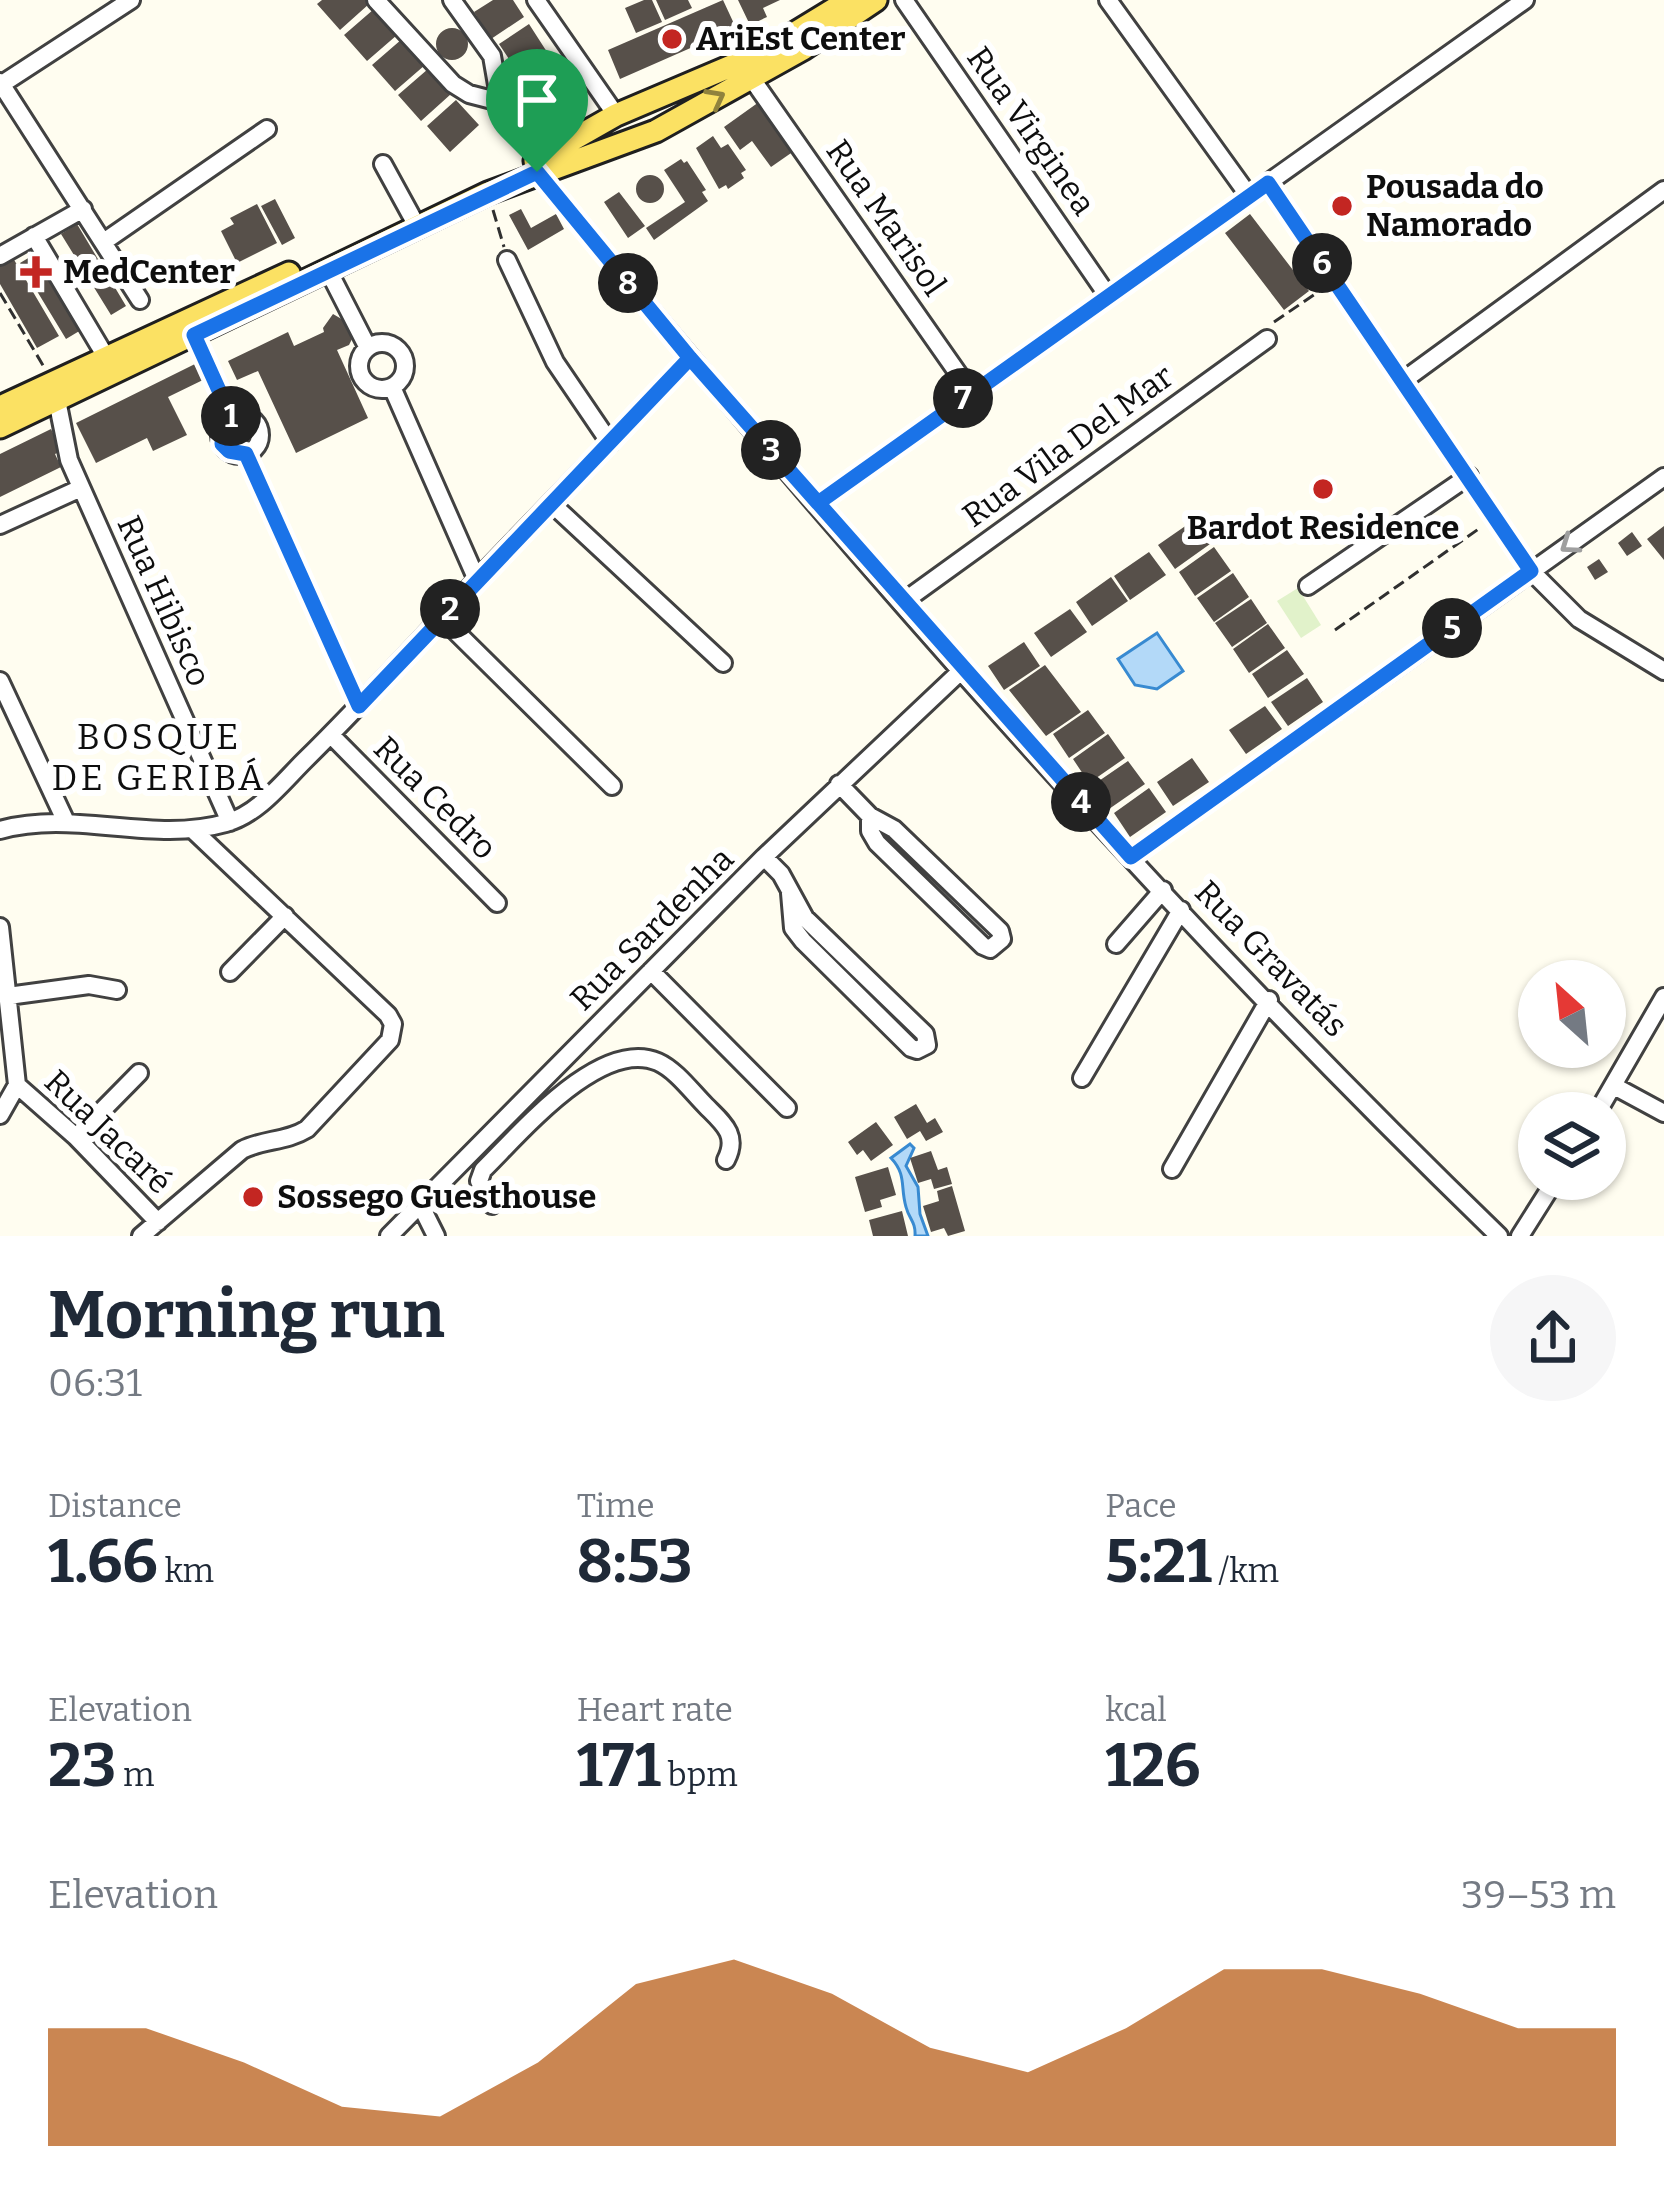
<!DOCTYPE html>
<meta charset="utf-8">
<style>
:root{--surface:#fff;--page:#f6f6f7;--text:#1f2937;--muted:#747a83;--accent:#b45309}
body{margin:0;font-family:Bitter,serif;background:var(--page);color:var(--text);height:100vh;display:flex;flex-direction:column;font-size:45px;white-space:nowrap}
*{box-sizing:border-box;margin:0}
p{font-size:39px;color:var(--muted)}
.icon{flex:none;width:66px;height:66px;fill:none;stroke:currentColor;stroke-width:2;stroke-linecap:round;stroke-linejoin:round}
.map{position:relative;height:1236px;overflow:hidden}
.drawer{display:flex;flex-direction:column;background:var(--surface);flex:1}
.drawer>*{flex:none}
.needle{width:78px;rotate:333deg}
.fabs{position:absolute;left:1518px;top:960px;display:grid;gap:24px}
.fabs a{display:grid;place-items:center;width:108px;height:108px;border-radius:50%;background:var(--surface);box-shadow:0 3px 9px #0004;font-size:60px}
.pin{position:absolute;display:grid;place-items:center;width:102px;height:102px;color:#fff;margin:-123px -51px;border-radius:50% 50% 50% 0;rotate:-45deg;box-shadow:0 0 12px #0007}
.pin .icon{rotate:45deg}
.km{position:absolute;width:60px;height:60px;margin:-30px;border-radius:50%;background:#222;color:#fff;font-size:33px;line-height:60px;text-align:center}
.round{display:grid;place-items:center;flex:none;width:126px;height:126px;border-radius:63px;background:var(--page)}
.overview{display:flex;align-items:center;justify-content:space-between;height:204px;padding:0 48px}
h1{font-size:66px;font-weight:700;line-height:90px}
.metrics{display:grid;grid-template-columns:repeat(3,1fr);gap:18px;height:204px;padding:12px 48px}
.metrics div{display:grid;align-content:center}
.metrics b{font-size:60px;font-weight:700}
.metrics small{font-size:33px;font-weight:400}
.metrics p{font-size:33px}
.chart{height:336px;padding:24px 48px}
.chart p{display:flex;justify-content:space-between}
.chart svg{width:100%;height:216px;margin-top:12px;fill:var(--accent);opacity:.7}
.map>svg:first-child{display:block}
</style>
<div class="map">
<svg width="1664" height="1236" viewBox="0 0 1664 1236">
<rect width="100%" height="100%" fill="#fffdf0"/>
<path fill="#e1f2ca" d="M1298,588L1321,625L1301,638L1277,601Z"/>
<path fill="#b3d9f8" stroke="#388ad1" stroke-width="3" d="M1157,633L1183,671L1157,689L1135,685L1118,659Z
M910,1144L914,1148L906,1166L918,1187L920,1214L928,1236H915C916,1222 909,1219 906,1207C900,1187 907,1175 891,1158Z"/>
<path fill="#57504a" d="M322,0H366L369,4L340,30L317,4Z
M493,0H513L524,17L491,39L474,12Z
M644,0H652L662,22L636,33L625,8Z
M656,0H688L692,8L665,20Z
M723,0L736,28L620,79L608,50Z
M738,0H780L763,8L767,17L750,25Z
M374,9L397,35L367,61L344,35Z
M529,24L547,52L517,71L499,44Z
M436 44a16 16 0 1 1 32 0a16 16 0 1 1-32 0Z
M402,39L425,65L395,91L372,65Z
M551,59L569,85L536,107L518,81Z
M428,69L451,94L421,121L398,95Z
M456,100L479,125L450,152L427,126Z
M759,102L794,151L771,167L752,141L740,150L724,127Z
M713,136L721,148L728,144L746,170L741,173L744,178L728,189L726,185L719,189L696,148Z
M681,159L684,163L687,161L706,190L702,192L708,201L654,240L646,228L685,202L664,170Z
M636 189a14 14 0 1 1 28 0a14 14 0 1 1-28 0Z
M619,192L645,226L628,238L604,202Z
M275,199L295,238L282,245L261,206Z
M257,204L277,243L237,263L221,231L234,224L230,218Z
M521,209L531,228L556,214L564,229L528,250L509,215Z
M1250,214L1309,291L1284,310L1225,233Z
M77,224L126,306L111,315L61,234Z
M35,254L81,330L66,339L20,263Z
M13,258L59,336L37,348L0,284V265Z
M333,314L345,321L353,337L349,345L337,350L368,418L296,453L258,371L237,380L228,361L288,332L294,346L324,332L323,328Z
M199,362L207,378L168,397L187,435L153,451L147,438L96,463L76,423Z
M51,429L62,451L55,454L61,467L0,497V454Z
M1194,520L1210,544L1175,569L1158,545Z
M1664,526V560L1647,539Z
M1632,532L1642,546L1627,556L1618,543Z
M1214,547L1231,571L1195,596L1179,572Z
M1149,552L1166,575L1130,600L1114,576Z
M1599,559L1608,572L1595,580L1587,567Z
M1233,573L1249,597L1214,622L1197,598Z
M1111,577L1128,601L1092,626L1076,602Z
M1251,599L1267,623L1232,647L1215,623Z
M1070,609L1087,632L1051,657L1034,633Z
M1268,624L1285,648L1249,673L1233,649Z
M1024,642L1040,666L1004,690L988,666Z
M1287,650L1304,674L1268,698L1252,674Z
M1045,665L1081,712L1046,736L1009,690Z
M1307,678L1323,702L1288,726L1271,702Z
M1265,706L1282,729L1246,754L1229,730Z
M1088,710L1105,733L1069,758L1053,734Z
M1108,734L1125,758L1089,783L1073,759Z
M1192,758L1209,782L1173,806L1157,782Z
M1128,761L1145,784L1109,809L1093,785Z
M1149,788L1166,812L1130,837L1114,813Z
M916,1104L927,1123L935,1118L943,1132L926,1141L920,1131L907,1139L894,1117Z
M876,1122L893,1145L871,1161L863,1150L857,1155L848,1142Z
M931,1151L938,1170L947,1167L952,1184L934,1189L931,1179L918,1183L910,1158Z
M888,1167L896,1195L880,1200L882,1207L865,1212L855,1177Z
M952,1186L965,1231L948,1236L944,1228L931,1232L923,1206L939,1201L937,1191Z
M902,1211L908,1236H873L869,1220Z"/>
<g fill="none" stroke-linecap="round" stroke-linejoin="round">
<defs>
<path id="minor" d="M376,0L453,84L469,94L500,102
M452,0L492,56L500,102L538,160
M536,0L616,115
M904,0L1108,296
M1108,0L1249,196
M752,79L971,392
M0,82L140,300
M2,84L131,0
M383,164L412,217
M537,172C839,541 1156,904 1499,1236
M1268,183L1531,571L1579,619L1664,671
M34,236L106,357
M105,241L267,129
M0,256L83,209
M507,260L555,362L610,443
M328,270L368,348
M194,335L231,417
M359 366a23 23 0 1 1 46 0a23 23 0 1 1-46 0Z
M1404,380L1664,190
M392,387L477,580
M57,400L69,460L230,822
M220 435a20 20 0 1 1 40 0a20 20 0 1 1-40 0Z
M246,454L359,706
M818,503L1525,0
M552,504L723,663
M0,525L81,488
M1308,586L1469,476
M903,602L1267,339
M442,618L612,786
M0,681L66,822
M331,735L497,903
M839,784L870,816L894,829L1000,931L1002,939L990,949L983,946L877,843L870,831V816
M0,830C74,809 151,844 226,823C258,814 281,784 304,761C363,703 418,642 474,583C546,507 619,434 690,358
M764,857L781,874L805,918L925,1034L927,1045L917,1050L911,1048L803,941L793,928L790,893
M1131,857L1664,477
M0,927L17,1085L0,1115
M1116,944L1163,890
M651,971L787,1108
M230,972L285,916
M8,996L89,985L117,990
M1082,1078L1181,910
M17,1085L76,1137L158,1222
M1614,1086L1664,1113
M1597,1113L1664,997
M76,1137L139,1073
M1172,1169L1269,1000
M420,1204L436,1236
M492,1205L479,1181L483,1170C519,1135 600,1037 658,1062C676,1070 692,1092 706,1106C723,1123 739,1135 726,1160
M141,1236L242,1150C263,1139 286,1142 307,1129L390,1040L393,1024L388,1015L192,829
M389,1236L764,857L963,669
M1520,1236L1556,1179"/>
<path id="major" d="M535,161L616,115L762,53L849,0
M0,407L289,273
M0,427L488,193L656,131L803,49L876,0"/>
</defs>
<use href="#minor" stroke="#414141" stroke-width="22"/>
<use href="#major" stroke="#1f1f1f" stroke-width="27"/>
<path stroke="#303030" stroke-width="3" stroke-dasharray="12 6" stroke-linecap="butt" d="M493,210L504,247
M0,293L44,367
M1274,322L1321,290
M1335,630L1480,528"/>
<use href="#minor" stroke="#fff" stroke-width="16"/>
<use href="#major" stroke="#fbe163" stroke-width="21"/>
</g>
<defs><path id="oneway-chevron" d="M-2-3.5L2.5 0L-2 3.5" fill="none" stroke-width="1.6" stroke-linecap="round" stroke-linejoin="round" transform="scale(3)"/></defs>
<use stroke="#90823d" href="#oneway-chevron" transform="translate(716 98) rotate(-28)"/>
<use stroke="#9f9f9f" href="#oneway-chevron" transform="translate(1569 545) rotate(145)"/>
<g fill="none" stroke-linecap="round" stroke-linejoin="round">
<defs>
<path id="route" d="M537,172L194,335L231,417L223,425L222,444L229,451L246,454L359,706L690,358L1131,857L1531,571L1268,183L818,503L690,358L537,172"/>
</defs>
<use href="#route" stroke="#fff" stroke-width="24"/>
<use href="#route" stroke="#1a73e8" stroke-width="15"/>
</g>
<g fill="#c32622" stroke="#fff" stroke-width="4.5">
<circle cx="672" cy="39" r="12"/>
<circle cx="1342" cy="206" r="12"/>
<path d="M30 254h12v12h12v12h-12v12h-12v-12h-12v-12h12z"/>
<circle cx="1323" cy="489" r="12"/>
<circle cx="253" cy="1197" r="12"/>
</g>
<g text-anchor="middle" dominant-baseline="central" stroke-width="12" stroke-linejoin="round" paint-order="stroke">
<g font-size="33" font-weight="bold" fill="#0e0e0e" stroke="#fff" text-anchor="start">
<text x="696" y="39">AriEst Center</text>
<text x="1366" y="187">Pousada do<tspan x="1366" dy="38">Namorado</tspan></text>
<text x="63" y="272">MedCenter</text>
<text x="1323" y="528" text-anchor="middle">Bardot Residence</text>
<text x="277" y="1197">Sossego Guesthouse</text>
</g>
<g font-size="33" fill="#0e0e0e" stroke="#fff">
<text transform="translate(1031 131) rotate(55)">Rua Virginea</text>
<text transform="translate(886 218) rotate(55)">Rua Marisol</text>
<text transform="translate(1068 446) rotate(-36)">Rua Vila Del Mar</text>
<text transform="translate(164 601) rotate(66)">Rua Hibisco</text>
<text transform="translate(435 798) rotate(45)">Rua Cedro</text>
<text transform="translate(652 929) rotate(-45)">Rua Sardenha</text>
<text transform="translate(1271 959) rotate(46)">Rua Gravatás</text>
<text transform="translate(108 1132) rotate(44)">Rua Jacaré</text>
</g>
<g font-size="36" letter-spacing="3" fill="#0e0e0e" stroke="#fff">
<text x="159" y="737">BOSQUE<tspan x="159" dy="41">DE GERIBÁ</tspan></text>
</g>
</g>
</svg>
<div class="fabs">
<a><svg class="needle" viewBox="-14 -14 28 28"><path d="M0-13l5 13h-10z" fill="#e53935"/><path d="M0 13l5-13h-10z" fill="#747a83"/></svg></a>
<a><svg class="icon" aria-label="layers" viewBox="0 0 24 24"><path d="M12 4l9 5-9 5-9-5zM3 14l9 5 9-5"/></svg></a>
</div>
<div class="pin" style="left:537px;top:172px;background:#1e9e55"><svg class="icon" aria-label="arrive" viewBox="0 0 24 24"><path d="M6 21V4h12l-3 4 3 4H6"/></svg></div>
<b class="km" style="left:231px;top:416px">1</b>
<b class="km" style="left:450px;top:609px">2</b>
<b class="km" style="left:771px;top:450px">3</b>
<b class="km" style="left:1081px;top:802px">4</b>
<b class="km" style="left:1452px;top:628px">5</b>
<b class="km" style="left:1322px;top:263px">6</b>
<b class="km" style="left:963px;top:398px">7</b>
<b class="km" style="left:628px;top:283px">8</b>
</div>
<section class="drawer">
<div class="overview"><div><h1>Morning run</h1><p>06:31</p></div><a class="round"><svg class="icon" aria-label="share" viewBox="0 0 24 24"><path d="M12 15V3M7 8l5-5 5 5M5 13v7h14v-7"/></svg></a></div>
<div class="metrics">
<div><p>Distance</p><b>1.66<small> km</small></b></div>
<div><p>Time</p><b>8:53</b></div>
<div><p>Pace</p><b>5:21<small> /km</small></b></div>
</div>
<div class="metrics">
<div><p>Elevation</p><b>23<small> m</small></b></div>
<div><p>Heart rate</p><b>171<small> bpm</small></b></div>
<div><p>kcal</p><b>126</b></div>
</div>
<div class="chart"><p><span>Elevation</span>39–53 m</p>
<svg viewBox="0 0 160 44" preserveAspectRatio="none"><path d="M0 44V20L10 20L20 27L30 36L40 38L50 27L60 11L70 6L80 13L90 24L100 29L110 20L120 8L130 8L140 13L150 20L160 20V44z"/></svg>
</div>
</section>
